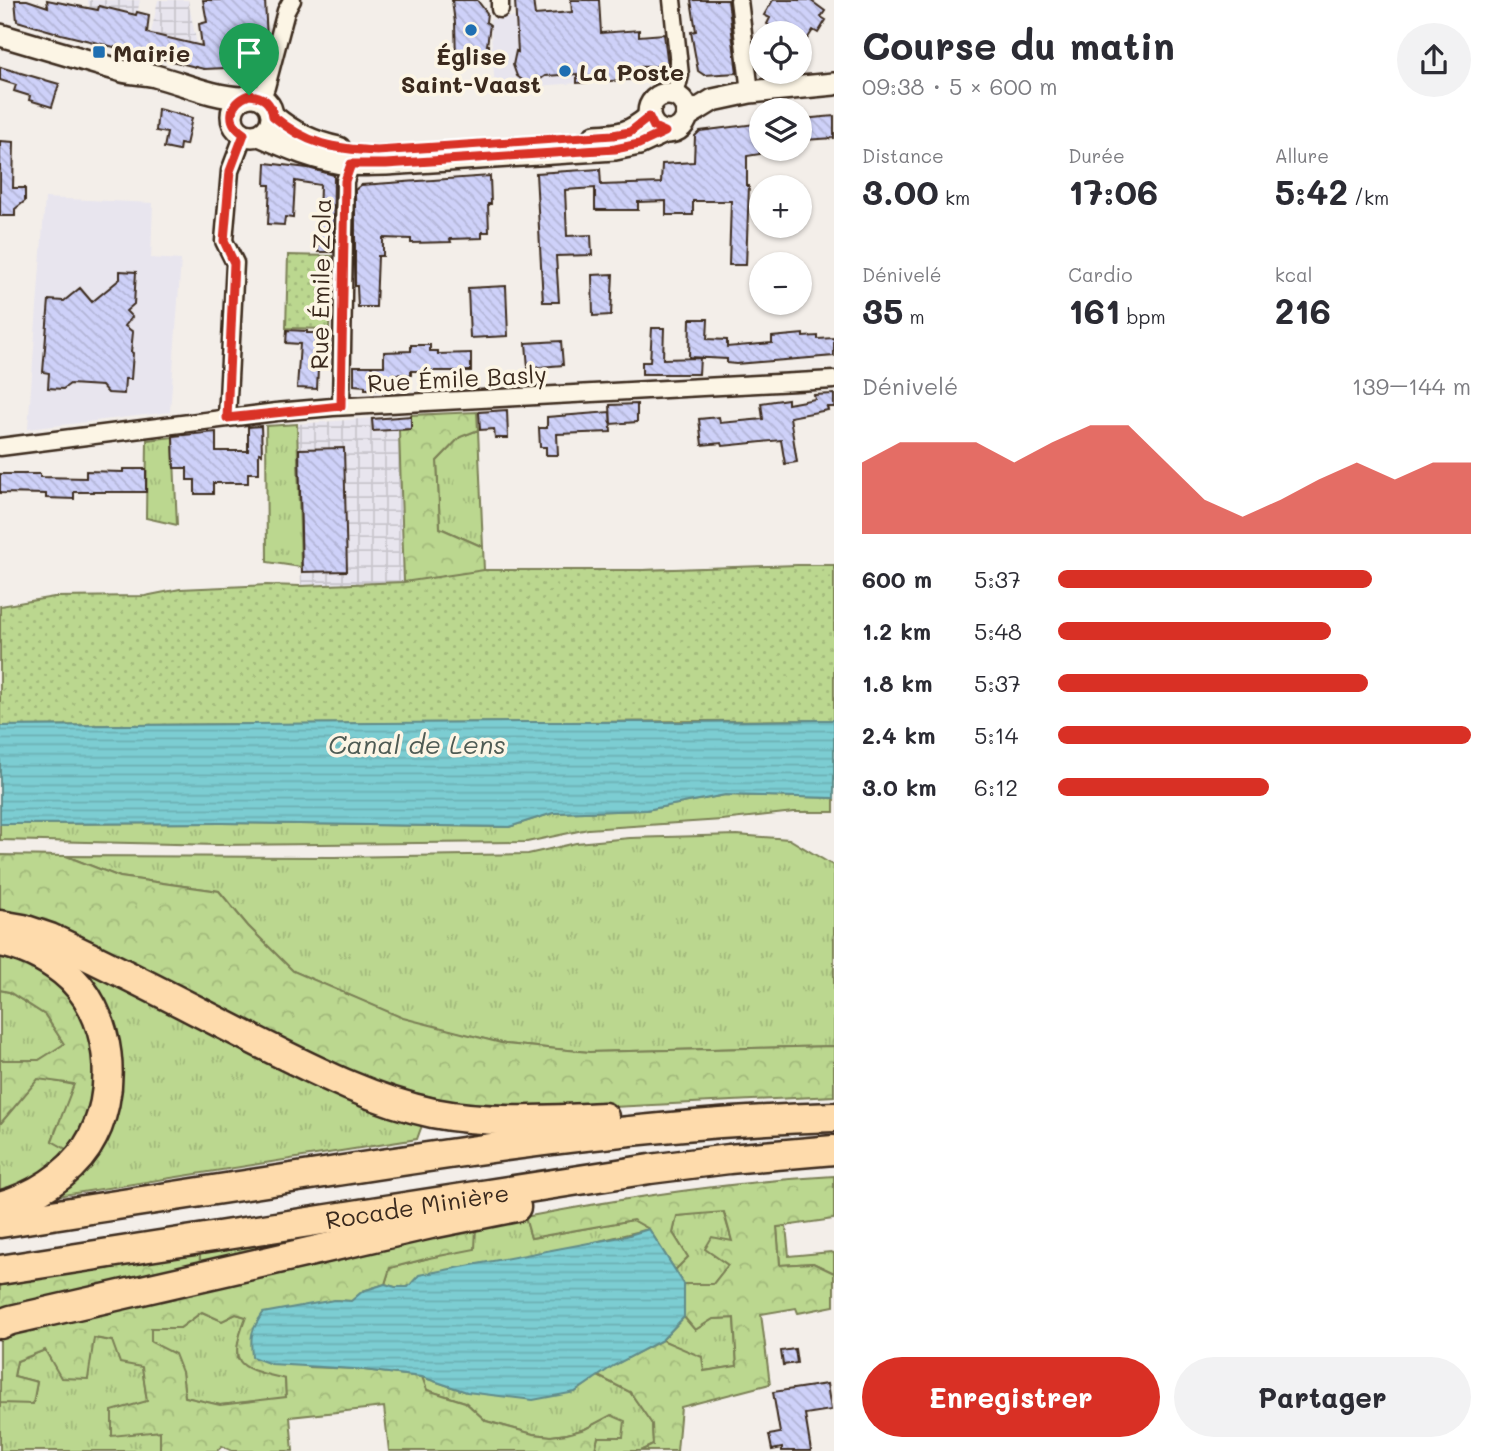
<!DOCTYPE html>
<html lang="fr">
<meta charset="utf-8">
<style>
:root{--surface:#fff;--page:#f2f2f3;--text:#2b2b33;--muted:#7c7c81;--accent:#d93025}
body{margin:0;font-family:Mali,sans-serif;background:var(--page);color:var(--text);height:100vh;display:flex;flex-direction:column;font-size:26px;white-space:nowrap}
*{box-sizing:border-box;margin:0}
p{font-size:23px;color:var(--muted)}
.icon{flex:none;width:38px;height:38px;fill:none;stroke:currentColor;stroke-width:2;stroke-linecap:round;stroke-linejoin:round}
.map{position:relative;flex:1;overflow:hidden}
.details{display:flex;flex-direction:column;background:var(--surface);width:665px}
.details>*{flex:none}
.buttons{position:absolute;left:749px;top:21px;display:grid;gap:14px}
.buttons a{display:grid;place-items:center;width:63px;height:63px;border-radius:50%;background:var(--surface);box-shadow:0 2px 5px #0004;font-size:35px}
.pin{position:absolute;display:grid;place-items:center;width:60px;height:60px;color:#fff;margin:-72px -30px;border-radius:50% 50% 50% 0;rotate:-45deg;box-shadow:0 0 7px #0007}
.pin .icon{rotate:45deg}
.round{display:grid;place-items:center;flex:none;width:74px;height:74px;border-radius:37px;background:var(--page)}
.head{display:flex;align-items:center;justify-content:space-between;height:119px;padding:0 28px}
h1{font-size:38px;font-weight:700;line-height:52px}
.figures{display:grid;grid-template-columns:repeat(3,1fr);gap:10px;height:119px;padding:7px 28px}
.figures div{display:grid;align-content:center}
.figures b{font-size:35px;font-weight:700}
.figures small{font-size:19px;font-weight:400}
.figures p{font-size:19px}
.chart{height:196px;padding:14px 28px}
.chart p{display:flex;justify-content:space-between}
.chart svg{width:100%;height:126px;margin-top:7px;fill:var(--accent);opacity:.7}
.primary-button{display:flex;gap:14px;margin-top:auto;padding:14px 28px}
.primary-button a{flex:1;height:80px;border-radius:42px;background:var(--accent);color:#fff;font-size:28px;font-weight:700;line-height:80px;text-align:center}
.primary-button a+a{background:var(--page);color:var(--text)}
ul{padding:0 28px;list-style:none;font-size:23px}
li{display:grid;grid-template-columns:112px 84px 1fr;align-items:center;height:52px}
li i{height:18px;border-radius:9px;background:var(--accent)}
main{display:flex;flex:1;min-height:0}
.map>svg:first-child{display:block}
</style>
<main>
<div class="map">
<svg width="834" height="1451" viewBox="0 0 834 1451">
<defs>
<pattern id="industrial-grid" width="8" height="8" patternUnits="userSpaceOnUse" patternTransform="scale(1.75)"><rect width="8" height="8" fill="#e8e5ee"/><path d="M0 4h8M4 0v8" fill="none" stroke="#c8c5cc"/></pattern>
<pattern id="grass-tufts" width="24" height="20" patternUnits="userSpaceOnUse" patternTransform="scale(1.75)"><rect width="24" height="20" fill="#bbd78f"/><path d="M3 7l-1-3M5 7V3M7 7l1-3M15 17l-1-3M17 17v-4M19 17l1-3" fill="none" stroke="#a2b97b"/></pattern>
<pattern id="forest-crowns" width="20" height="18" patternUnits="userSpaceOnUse" patternTransform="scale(1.75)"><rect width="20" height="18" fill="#bbd78f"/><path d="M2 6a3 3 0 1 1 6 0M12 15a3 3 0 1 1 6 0" fill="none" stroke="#a2b97b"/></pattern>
<pattern id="park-dots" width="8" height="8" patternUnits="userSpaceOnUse" patternTransform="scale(1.75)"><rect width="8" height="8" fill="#bbd78f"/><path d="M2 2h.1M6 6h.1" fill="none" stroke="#a2b97b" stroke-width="1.8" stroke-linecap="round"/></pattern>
<pattern id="water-rules" width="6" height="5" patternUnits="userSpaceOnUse" patternTransform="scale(1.75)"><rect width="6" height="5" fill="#7ccdd2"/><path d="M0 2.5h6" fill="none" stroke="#6cb0b4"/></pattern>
<pattern id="building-back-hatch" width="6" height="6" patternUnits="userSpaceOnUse" patternTransform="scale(1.75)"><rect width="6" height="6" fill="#ced1f9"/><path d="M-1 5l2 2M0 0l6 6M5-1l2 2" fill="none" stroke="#b2b4d5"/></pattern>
</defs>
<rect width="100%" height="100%" fill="#f3eee9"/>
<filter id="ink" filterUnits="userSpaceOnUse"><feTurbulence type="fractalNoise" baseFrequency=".0143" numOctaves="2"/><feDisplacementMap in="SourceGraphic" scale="14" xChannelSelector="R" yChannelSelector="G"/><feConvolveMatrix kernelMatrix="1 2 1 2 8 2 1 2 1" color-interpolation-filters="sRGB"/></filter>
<g filter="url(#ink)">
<path fill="#e8e5ee" d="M572,12L578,83L495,89L490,19Z
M45,198L153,203L151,258L181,260L170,412L28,429Z"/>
<path fill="url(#industrial-grid)" d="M88,0H140L137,15L99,6L98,10H96L89,7Z
M158,0H188L197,45L193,66L155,57L160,36L151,33Z
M411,415V429L399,430L404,582L301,586L297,424Z"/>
<path fill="url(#grass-tufts)" stroke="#7b8056" stroke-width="2" d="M297,424L301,567L267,562L266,426Z
M478,430L483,547L440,528L437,461L460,437Z
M173,437L177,525L146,518L147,440Z
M725,795L834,798V812H794L722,820L588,829L527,842L218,845L0,840V824L222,823L509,827L553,813L646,810Z
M737,835L789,839L834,866V1046L589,1052L505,1044L403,1019L293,971L248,926L219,891L120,877L66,856L334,857L528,854L576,843L630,838Z
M75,957L425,1117L417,1139L51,1197L109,1116L69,968Z
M0,990L9,992L45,1015L65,1045L39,1060H0Z
M38,1078L75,1085L52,1140L68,1150L58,1162L37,1178L0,1193V1124Z
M723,1211L732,1241L706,1249L728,1265L713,1284H684L675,1270L688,1257L673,1233L677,1216Z
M525,1217L531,1238L633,1220L649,1229L408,1287H395L385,1284L390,1268L429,1258L476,1227Z
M786,1226L789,1256L831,1252L834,1253V1273L813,1263L780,1265L777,1227Z
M346,1230L199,1272L200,1254Z
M202,1312L222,1321L236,1314L247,1317C240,1330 237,1343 237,1358L285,1379L286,1398L220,1405L185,1397L182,1372L151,1342V1328H180Z
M684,1317L695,1330L713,1319L734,1318L737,1366L704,1371L682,1349L662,1340Z
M94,1338L112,1341L142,1367L147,1401L112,1435L160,1431V1451H0V1403H33L37,1382L14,1376L17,1361L45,1350Z
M598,1376L630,1392L652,1424L653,1445L640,1451H601L595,1449L598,1437L611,1416L585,1429L567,1434L551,1436L533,1434L486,1421L465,1402L427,1390L422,1377L467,1392H575Z"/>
<path fill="url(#forest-crowns)" stroke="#7b8056" stroke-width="2" fill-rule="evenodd" d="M477,412L478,430L460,437L437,461L440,528L483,547L484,570H644L834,565L398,615L404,582L399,430L411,429V415Z
M0,855L66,856L120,877L219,891L248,926L293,971L403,1018L505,1044L589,1052L834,1046V1096L553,1110L471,1106L376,1084L0,914Z
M0,953L51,976L76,1006L92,1041L95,1077L92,1109L81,1132L68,1150L52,1141L74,1084L38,1079L0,1124V1060H39L64,1044L45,1015L9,992L0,990Z
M834,1176V1219L777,1227L780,1265L813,1263L834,1273V1306L798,1313L796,1308L761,1314L770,1384L681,1407L677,1451H640L653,1445L652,1424L630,1392L598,1376L612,1366L662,1340L702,1357L704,1371L737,1366L734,1318L713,1319L695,1330L684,1317V1284H713L728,1265L705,1249L712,1237L732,1241L724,1212L677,1216L673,1233L688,1257L675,1270L649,1229L633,1220L531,1238L525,1217C627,1197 730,1182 834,1176Z
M476,1227L475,1249L429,1258L390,1268L385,1284L363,1291L352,1301L334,1300L323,1303L309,1367L355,1369L422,1377L427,1390L465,1402L486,1421L533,1434L551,1436L567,1434L585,1429L611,1415L625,1421L623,1437H598L595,1449L601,1451H389L384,1407L290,1417L293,1451H232L222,1446L217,1451H160V1431L112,1436V1411L147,1401L142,1367L120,1363L112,1341L94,1338L88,1379L61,1378L45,1350L17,1361L14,1376L37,1382L33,1404L0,1403V1336ZM202,1312L222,1321L236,1314L246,1317C227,1367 238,1367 285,1379L286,1397L220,1405L185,1397L182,1372L175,1354L151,1342V1328H180Z
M200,1254L199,1272L0,1316V1285Z"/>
<path fill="url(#park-dots)" stroke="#7b8056" stroke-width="2" d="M288,255L332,256L329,329L286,328Z
M797,565H834V720L0,726V606L54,597L145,596L180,589L267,585L301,586L404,582L484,570H644Z"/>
<path fill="url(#water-rules)" stroke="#628c8a" stroke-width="2" d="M819,720H834V798L725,795L646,810L553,813L509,827L222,823L0,824V726L522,722H688Z
M649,1229L684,1284V1317L662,1340L613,1366L575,1392L533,1400L467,1392L422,1377L355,1369L271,1364L252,1357C250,1336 251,1330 263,1313L334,1300L351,1301L363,1291L385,1284L395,1287H408L419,1275L626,1236Z"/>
<path fill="url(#building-back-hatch)" stroke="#3b2a1e" stroke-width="2" d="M15,0H27L48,7L47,0L98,10L99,6L136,15L137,12L149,15L147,33L202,46L199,24L207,22L203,0H265L267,41H263V50L248,67L204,69L61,34L17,21Z
M452,0H477L487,13L486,22L490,25L487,45H489V58L456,60L455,23Z
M515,0H533L535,15L572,12L571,0H599L601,33L639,30V36L664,34L668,66L641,67L642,79L577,83V74L545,76L535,83L525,82L517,76L513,65L516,51L518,52Z
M691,0H728L737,73L704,75L698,71L691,32L696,31Z
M773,0H810L825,11L821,17L826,20L818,33L813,30L800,50V33H780L767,24L770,18L764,15Z
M0,67L59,84L52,107L29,100L30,96L14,91L16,85L0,80Z
M158,109L192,118L186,145L180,144L179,151L164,148L167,133L156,131Z
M834,116V138L804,140L802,119Z
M755,124L760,154L747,156V186H749L746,265H729L731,201H693V215H666V201L638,202V210H595V188L565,190L567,236L591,235L592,255L556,256L559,302H543L536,173L600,169L601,185L661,183L662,164L694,162L695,136L700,131Z
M0,141L14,142L13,188H25V201L15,209V216H0Z
M266,163L308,168L334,175L333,252H318L320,185L295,181L293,218L285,217L284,225L268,224L270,185H265Z
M490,176L491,204H488L489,232H482V238L450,239L451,242L411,243V239L383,238V256H378L376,307H358L357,286H355V190L361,185Z
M120,271L136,272L134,304L126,311L132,317L125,326L133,332L131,352L133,353L131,379H125L124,394L108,393L102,386L70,384L63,389L48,388L49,373L43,372L49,300L64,301L80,288L92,302L120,279Z
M613,274L611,315L593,316L592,275Z
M506,286L508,336L470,338L468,288Z
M690,319H708L707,339L727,340V347L772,343V337L803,334V337L818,336V339L834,338V356L736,364L727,363V359L689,357Z
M652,328H664L663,359L700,358L699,374H642V362H650Z
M287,330L307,331V333H316L313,369H318L317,389L297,388L300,344L286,343Z
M561,341L563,365L528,368L526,343Z
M411,345H430V351H438V354L471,353V371H411V375L393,374V389H365V386L354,385V366H384V352L411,351Z
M834,394V407H827L828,410L790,417L797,462L785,464L781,440L723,446L722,443L702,445L699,419L719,417L720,423L763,419L761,403L788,399V404L815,399L814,395Z
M637,404V422L611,424L610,405Z
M507,410L508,438H495L494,429L480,430L479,412Z
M610,412L611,432L557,434L558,455H546V447H540L539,428H547V417Z
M411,416V429L373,431L372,419Z
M261,426L262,454L259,453V473H248V483H213V494H195V480H187V468H174L173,436L216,432V451H248V427Z
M344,448L347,571L302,572L299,449Z
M123,469H146V492H74V499L46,498V494L0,493V474H40V477L86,478V471L123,472Z
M795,1349L797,1363L783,1365L781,1351Z
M827,1384L831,1410L805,1414L811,1451H782V1448L772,1450L769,1435L780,1433L773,1392Z"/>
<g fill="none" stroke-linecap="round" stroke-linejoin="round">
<defs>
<path id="street" d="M500,0V9
M672,0L680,75L675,95
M739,0L750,92
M262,98L266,87L286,11L292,0
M341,406L345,181L351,164
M227,418L235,263L224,241L230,171L244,134
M0,447L276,412L333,407L834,380"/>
<path id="secondary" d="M0,35L122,71C133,74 145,73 155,76C185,84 212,97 243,98
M649 113a19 19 0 1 1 38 0a19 19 0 1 1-38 0Z
M232 116a20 20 0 1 1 40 0a20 20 0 1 1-40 0Z
M273,116C293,133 313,143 339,148
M687,116L713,100L750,92L834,84
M259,135C288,148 317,160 348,164C360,165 374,164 386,164L615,149L639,144L665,132
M595,136C620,135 629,134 649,117"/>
<g id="highway">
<path d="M0,925L23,929L50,938C124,972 196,1011 270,1048C322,1074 376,1101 433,1113C489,1124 547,1120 604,1117"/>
<path d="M0,942C22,946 45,957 63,971C113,1010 121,1095 87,1147C68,1176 33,1197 0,1206"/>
<path d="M0,1223C108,1206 216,1189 324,1173C493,1146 663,1122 834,1117"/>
<path id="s1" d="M0,1270L650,1169L729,1159L834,1150"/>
<path d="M0,1324L11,1320L431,1224L516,1207"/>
</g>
</defs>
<use href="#street" stroke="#3b2a1e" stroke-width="21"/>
<use href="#secondary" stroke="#3b2a1e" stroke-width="26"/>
<use href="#highway" stroke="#3b2a1e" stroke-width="33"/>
<use href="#street" stroke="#fcf5e5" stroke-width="16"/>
<use href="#secondary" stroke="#fcf5e5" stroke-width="21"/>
<use href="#highway" stroke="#fedbac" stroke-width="28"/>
</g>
</g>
<g fill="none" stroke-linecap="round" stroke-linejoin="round" filter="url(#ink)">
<defs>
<path id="route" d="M249,95C263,96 271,102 273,116C307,145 334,149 377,151L613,135L630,132L649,117L654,127L665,132L639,144L615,149L386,164H351L345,181L341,406L227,418L234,263L224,241L230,171L244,134C226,122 228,103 249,95Z"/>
</defs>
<use href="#route" stroke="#fff" stroke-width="14"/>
<use href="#route" stroke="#d93025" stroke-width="9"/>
</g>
<g fill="#1f6fb2" stroke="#fcf5e5" stroke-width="2.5">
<circle cx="471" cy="30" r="7"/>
<rect x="92" y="45" width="14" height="14" rx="3.5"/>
<circle cx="565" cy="71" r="7"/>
</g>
<g text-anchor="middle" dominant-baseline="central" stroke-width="7" stroke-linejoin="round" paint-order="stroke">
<g font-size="24" font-weight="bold" fill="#3b2a1e" stroke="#fcf5e5" text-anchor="start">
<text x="113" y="52">Mairie</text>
<text x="471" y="55" text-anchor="middle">Église<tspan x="471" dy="28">Saint-Vaast</tspan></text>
<text x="579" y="71">La Poste</text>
</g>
<g font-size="24" fill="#3b2a1e" stroke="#fcf5e5">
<text transform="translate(320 284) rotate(-89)">Rue Émile Zola</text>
<text transform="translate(457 378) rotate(-3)">Rue Émile Basly</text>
<text stroke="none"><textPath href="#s1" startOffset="422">Rocade Minière</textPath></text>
</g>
<g font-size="26" font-style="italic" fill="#4e5b54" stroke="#fcf5e5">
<text x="417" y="744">Canal de Lens</text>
</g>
</g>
</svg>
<div class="buttons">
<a><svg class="icon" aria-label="locate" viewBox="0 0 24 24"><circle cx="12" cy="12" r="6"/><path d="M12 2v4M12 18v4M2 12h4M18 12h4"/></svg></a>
<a><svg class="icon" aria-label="layers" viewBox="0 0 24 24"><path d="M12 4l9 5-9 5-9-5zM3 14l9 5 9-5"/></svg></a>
<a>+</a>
<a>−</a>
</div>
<div class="pin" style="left:249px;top:95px;background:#1e9e55"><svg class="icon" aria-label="arrive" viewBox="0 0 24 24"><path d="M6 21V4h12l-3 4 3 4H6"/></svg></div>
</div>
<section class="details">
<div class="head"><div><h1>Course du matin</h1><p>09:38 · 5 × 600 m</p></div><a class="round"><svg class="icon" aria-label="share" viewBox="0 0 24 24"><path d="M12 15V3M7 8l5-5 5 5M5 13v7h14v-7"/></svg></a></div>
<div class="figures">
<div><p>Distance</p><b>3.00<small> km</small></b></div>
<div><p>Durée</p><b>17:06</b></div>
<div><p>Allure</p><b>5:42<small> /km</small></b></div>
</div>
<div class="figures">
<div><p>Dénivelé</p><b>35<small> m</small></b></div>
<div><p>Cardio</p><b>161<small> bpm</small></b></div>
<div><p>kcal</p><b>216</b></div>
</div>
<div class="chart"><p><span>Dénivelé</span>139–144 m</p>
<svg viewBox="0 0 160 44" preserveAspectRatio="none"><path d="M0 44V19L10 12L20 12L30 12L40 19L50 12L60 6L70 6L80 19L90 32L100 38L110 32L120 25L130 19L140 25L150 19L160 19V44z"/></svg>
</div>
<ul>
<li><b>600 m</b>5:37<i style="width:76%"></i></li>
<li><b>1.2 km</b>5:48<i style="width:66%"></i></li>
<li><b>1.8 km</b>5:37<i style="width:75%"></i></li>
<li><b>2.4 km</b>5:14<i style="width:100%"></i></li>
<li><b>3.0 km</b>6:12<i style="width:51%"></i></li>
</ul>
<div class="primary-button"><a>Enregistrer</a><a>Partager</a></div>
</section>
</main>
